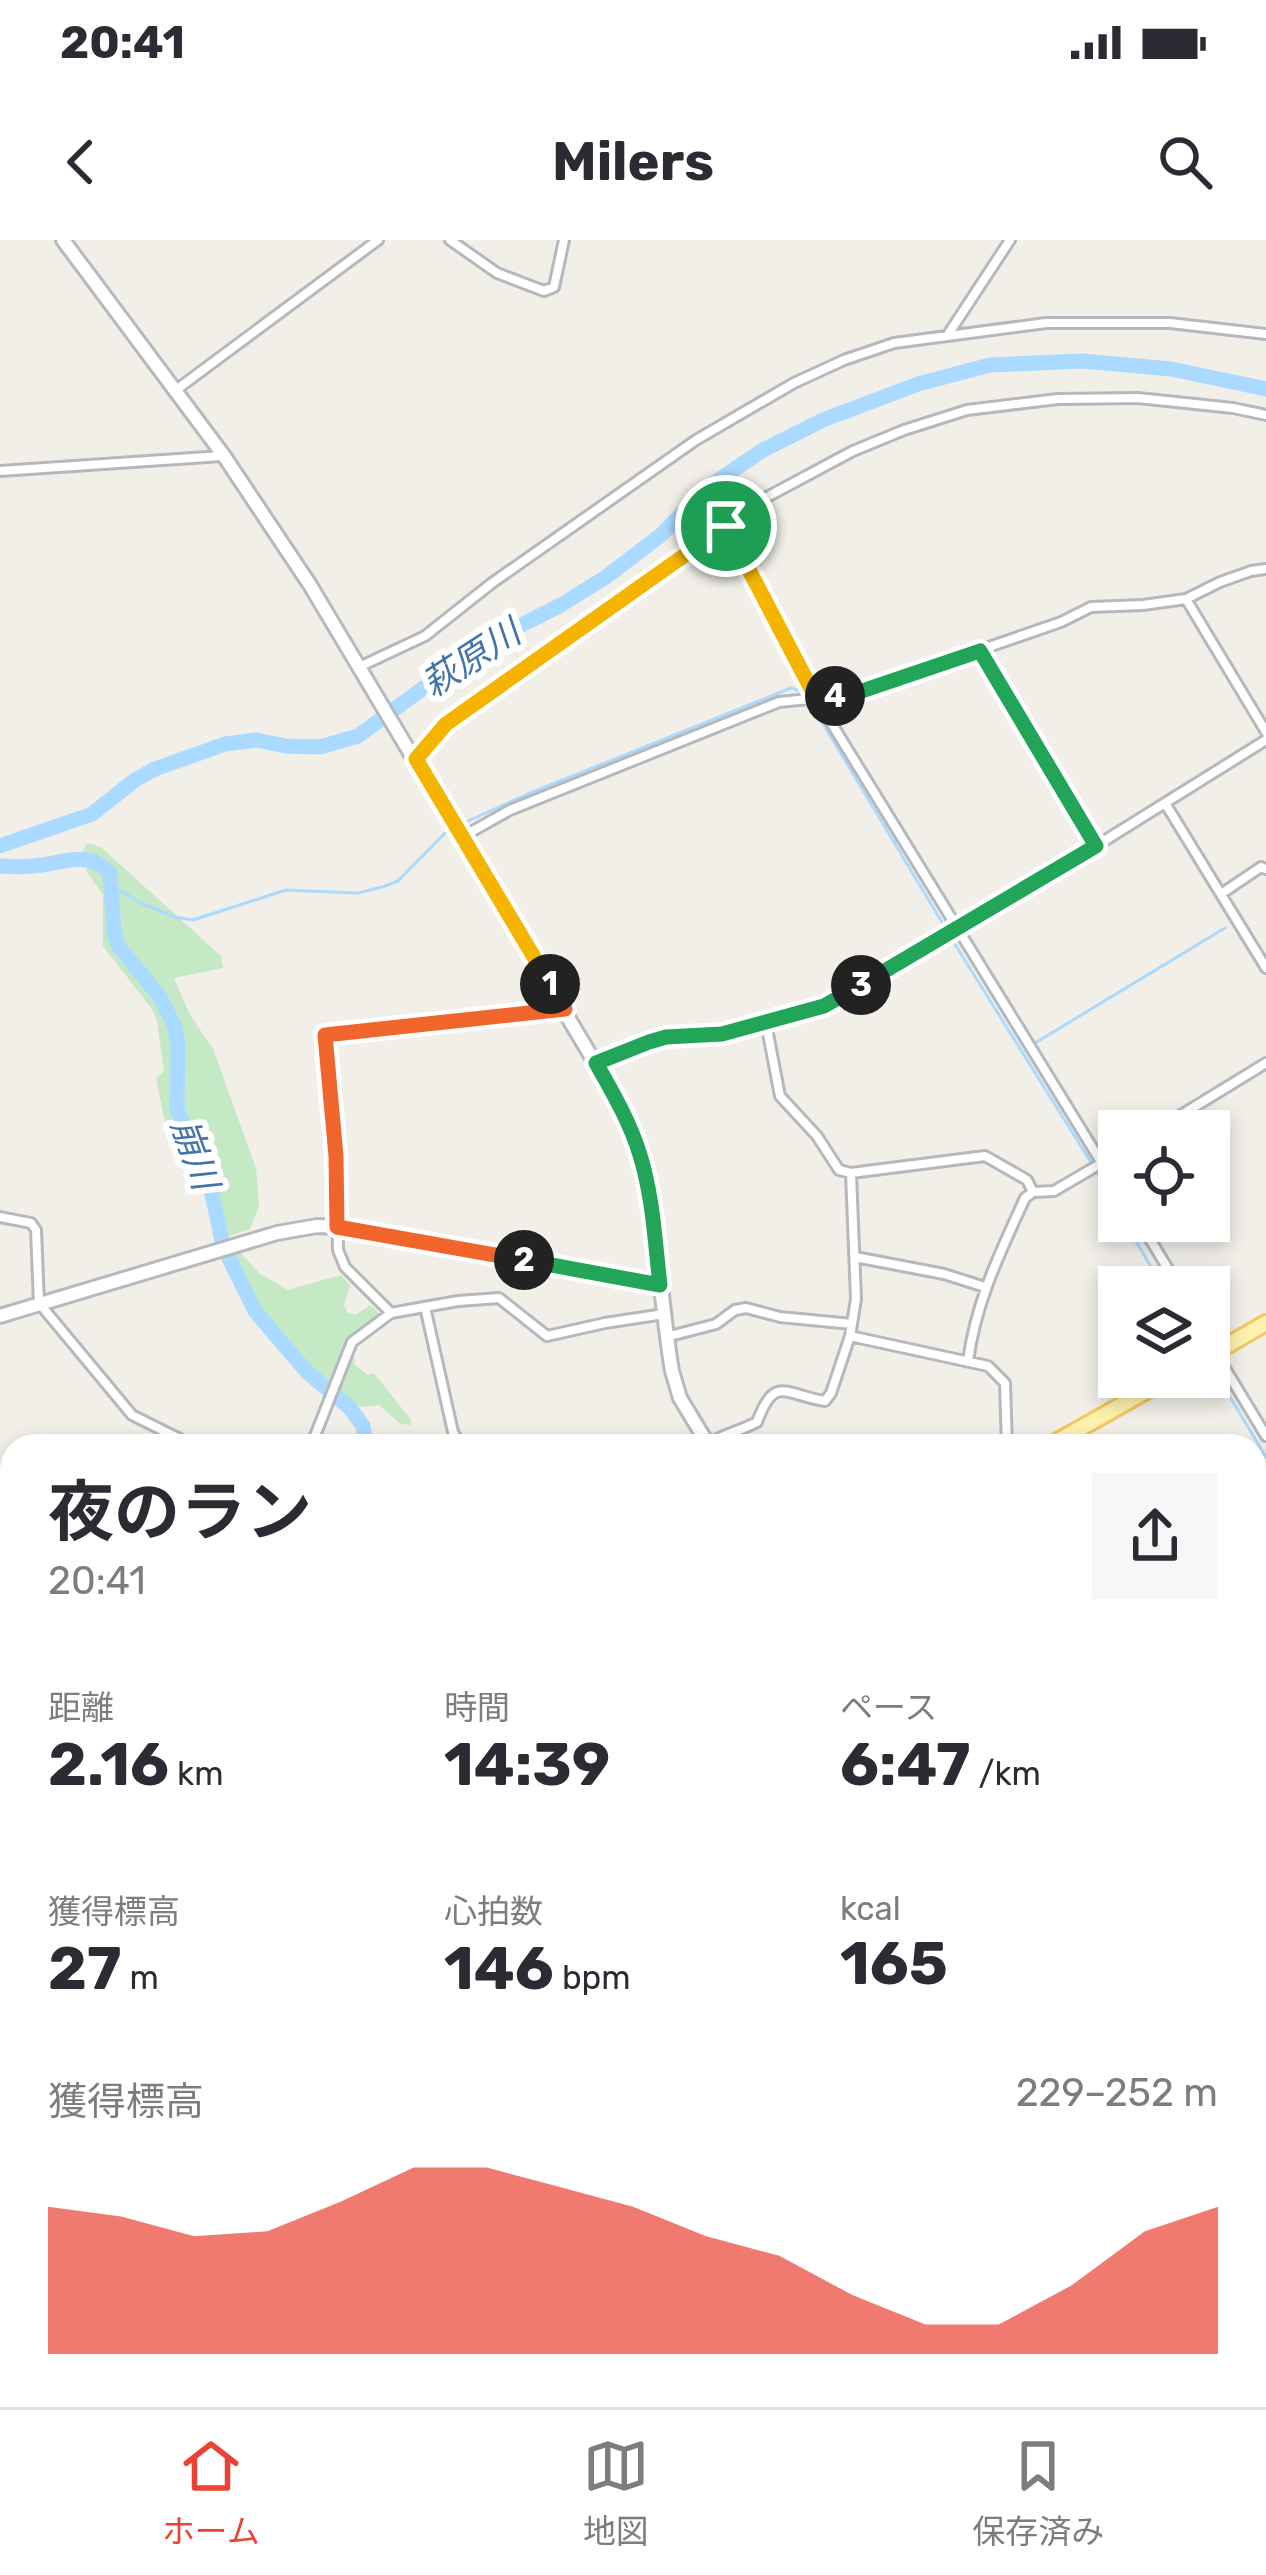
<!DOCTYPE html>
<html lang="ja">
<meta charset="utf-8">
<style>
:root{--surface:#fff;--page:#f7f7f7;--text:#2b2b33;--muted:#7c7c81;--line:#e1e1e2;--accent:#ea4335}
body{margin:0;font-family:Rubik,"Noto Sans JP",sans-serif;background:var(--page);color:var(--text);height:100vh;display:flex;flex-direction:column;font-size:45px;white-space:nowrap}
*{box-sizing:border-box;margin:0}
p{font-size:39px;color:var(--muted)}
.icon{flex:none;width:66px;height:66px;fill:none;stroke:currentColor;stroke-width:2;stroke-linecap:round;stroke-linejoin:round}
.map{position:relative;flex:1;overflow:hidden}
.sheet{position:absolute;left:0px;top:1194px;width:1266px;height:975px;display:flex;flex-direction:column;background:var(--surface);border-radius:36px 36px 0 0;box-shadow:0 6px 18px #0003}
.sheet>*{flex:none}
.buttons{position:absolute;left:1098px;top:870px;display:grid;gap:24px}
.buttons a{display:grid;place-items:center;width:132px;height:132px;border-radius:0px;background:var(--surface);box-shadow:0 6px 18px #0003;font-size:60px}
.pin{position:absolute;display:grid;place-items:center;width:102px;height:102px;color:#fff;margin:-51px;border:6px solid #fff;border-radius:50%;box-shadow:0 3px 12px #0007}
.km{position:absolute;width:60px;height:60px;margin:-30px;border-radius:50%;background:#222;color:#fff;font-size:33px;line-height:60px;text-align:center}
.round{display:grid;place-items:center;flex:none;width:126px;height:126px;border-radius:0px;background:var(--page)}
.headline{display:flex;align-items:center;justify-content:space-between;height:204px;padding:0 48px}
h1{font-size:66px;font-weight:700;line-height:90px}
.stats{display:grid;grid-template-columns:repeat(3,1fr);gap:18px;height:204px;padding:12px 48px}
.stats div{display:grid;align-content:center}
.stats b{font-size:60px;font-weight:700}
.stats small{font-size:33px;font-weight:400}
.stats p{font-size:33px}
.chart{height:336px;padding:24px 48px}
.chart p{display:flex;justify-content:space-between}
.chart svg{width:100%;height:216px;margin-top:12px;fill:var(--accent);opacity:.7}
.status{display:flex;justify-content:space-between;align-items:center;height:84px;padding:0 60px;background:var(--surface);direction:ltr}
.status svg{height:33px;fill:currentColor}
header{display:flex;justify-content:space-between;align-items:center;height:156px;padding:0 48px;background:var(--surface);font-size:54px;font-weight:700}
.menu{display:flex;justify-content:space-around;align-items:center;height:168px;border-top:3px solid var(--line);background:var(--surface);font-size:33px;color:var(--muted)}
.menu a{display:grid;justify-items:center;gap:6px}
.menu .current{color:var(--accent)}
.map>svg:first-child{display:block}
</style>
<div class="status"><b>20:41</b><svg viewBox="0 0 49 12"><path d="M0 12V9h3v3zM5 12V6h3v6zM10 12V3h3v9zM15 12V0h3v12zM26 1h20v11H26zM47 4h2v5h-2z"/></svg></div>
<header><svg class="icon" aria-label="back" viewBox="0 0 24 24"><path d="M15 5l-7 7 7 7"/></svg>Milers<svg class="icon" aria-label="search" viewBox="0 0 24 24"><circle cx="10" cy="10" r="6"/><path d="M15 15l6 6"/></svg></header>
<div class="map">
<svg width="1266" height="2167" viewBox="0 0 1266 2167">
<rect width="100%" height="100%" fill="#f1efe8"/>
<path fill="#c5e8c5" d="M88,603L102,608L221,716L223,728L174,738L190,775L213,809L256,928L259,966L250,989L216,1001L206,959L182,900L168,897L156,838L164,832L157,780L152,769L103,706V655L87,632L83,610Z
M237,1009L259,1033L288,1050L341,1035L350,1045L344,1066L348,1073L356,1075L370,1065L382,1076L362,1097L353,1112L355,1125L368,1135L374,1133L411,1180V1185L401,1184L379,1165L363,1167L356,1165C341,1154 324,1143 309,1131C276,1103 242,1053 222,1015Z
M1254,1688L1266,1692V1858L1254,1852Z
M269,2157H489L487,2167H262Z"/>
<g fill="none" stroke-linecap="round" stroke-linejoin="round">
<path stroke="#aadaff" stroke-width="3" d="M468,581L528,554L791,448L804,452L946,689
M113,646L139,662L174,677L193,680L286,650L358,653L382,647L398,641L445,593
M951,698L1092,924
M1035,803L1225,688
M1097,932L1119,972
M1124,981L1163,1047
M1209,1122L1266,1217
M1254,1453L1266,1337
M1254,1538L1266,1547
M0,2027L12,2023
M1254,2146L1266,2156
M593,2157L600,2167"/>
<path stroke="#aadaff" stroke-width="15" d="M0,606L92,574L135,540L155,529L225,504L257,500L285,506L320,507L358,496L482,405L561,365L606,337L661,295L707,248L763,210L823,180L918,144L990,125L1083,121L1171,129L1266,149
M0,626C13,627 29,627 42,625C69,621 89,611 110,633L114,692L119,707L160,757L174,785L178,803L177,870L207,930L223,1006L255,1071L307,1132L350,1168L363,1186L366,1206
M869,2157L870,2167"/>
<defs>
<path id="street" d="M450,0L497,33L544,51L554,47L564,0
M949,93L1010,0
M176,150L378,0
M0,231L222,216
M726,286L816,458L1119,951
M1186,359L1266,492
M980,412L1096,606
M359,427L425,396L492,343L696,200L794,143L844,120L894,103L1046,83H1170L1266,94
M416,519L446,484L752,265L853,211L904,190L967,170L1058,159L1138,158L1233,168L1266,175
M1165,563L1266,728
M462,597L510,570L779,462L850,455L1061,382L1091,367L1143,365L1186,359L1220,342L1251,331L1266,329
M1221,654L1261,627L1266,629
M562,769L325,795L336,916L338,1010L345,1027L391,1073L458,1061L499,1058L547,1096L605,1083L664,1074
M766,783L780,856L817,896L839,930L851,933L985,916L1027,940L1033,952
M596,823L649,802L666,797L722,794L824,766L1096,606L1266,500
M1155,891L1266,823
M0,977L31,983L36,990L39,1063L132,1175L194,1206
M1139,981L1179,1047
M855,1017L944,1034L985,1047
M425,1067L453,1192L461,1206
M850,1096L988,1126L1005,1143L1007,1206
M666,1097L716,1084L735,1070L746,1068L780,1077L852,1084
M1209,1102L1266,1196
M968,1121C976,1061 1000,1013 1025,958L1033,952L1054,951L1119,913
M708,1204C724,1194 740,1191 757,1182C775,1134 785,1155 825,1161L831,1153L850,1096L856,1059L851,933
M311,1206L352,1102L391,1073
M1254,1338L1266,1331
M1254,1493L1266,1389
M0,1509L12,1505
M1254,1525L1260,1535L1266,1539
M1254,1893L1266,1900
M0,2103L12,2106
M159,2157L174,2167
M990,2157L993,2167
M1123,2157L1133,2167
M1210,2157L1213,2167
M81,2167L93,2157"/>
<path id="secondary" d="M63,0L224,216L310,345L619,863C658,946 657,1041 672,1131L680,1158L709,1206
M0,1076L277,993L317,986L337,987L660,1045
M703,2157L710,2167"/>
<path id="primary" d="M1209,1116L1266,1083
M1049,1206L1171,1137
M0,1904L12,1899"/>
</defs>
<use href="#street" stroke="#b5b8bc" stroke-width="14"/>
<use href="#secondary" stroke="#b6babf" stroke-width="18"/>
<use href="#primary" stroke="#f2c960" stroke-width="20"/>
<use href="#street" stroke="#fff" stroke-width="8"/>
<use href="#secondary" stroke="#fff" stroke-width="12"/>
<use href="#primary" stroke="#fff2af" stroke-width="14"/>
</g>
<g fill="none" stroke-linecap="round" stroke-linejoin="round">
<defs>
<path id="split-1" d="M550,744L416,519L446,484L726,286"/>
<path id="split-2" d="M524,1020L337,987L336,916L325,795L565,769L550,744"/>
<path id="split-3" d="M524,1020L660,1045C655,1002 653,957 640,915C630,882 613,853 596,823L649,802L666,797L722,794L824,766L861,745"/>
<path id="split-4" d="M835,456L850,455L980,411L1096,606L861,745"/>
<path id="split-5" d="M726,286L816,458L835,456"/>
</defs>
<use href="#split-1" stroke="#fff" stroke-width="24"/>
<use href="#split-2" stroke="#fff" stroke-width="24"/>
<use href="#split-3" stroke="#fff" stroke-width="24"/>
<use href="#split-4" stroke="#fff" stroke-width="24"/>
<use href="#split-5" stroke="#fff" stroke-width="24"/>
<use href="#split-1" stroke="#f5b400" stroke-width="15"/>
<use href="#split-2" stroke="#f0652b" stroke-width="15"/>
<use href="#split-3" stroke="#22a559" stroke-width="15"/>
<use href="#split-4" stroke="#22a559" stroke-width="15"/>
<use href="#split-5" stroke="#f5b400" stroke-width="15"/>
</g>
<g text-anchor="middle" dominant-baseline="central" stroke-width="12" stroke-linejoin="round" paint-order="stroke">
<g font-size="36" font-style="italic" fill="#4174aa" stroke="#fff">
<text transform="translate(471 418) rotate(-33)">萩原川</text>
<text transform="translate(195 914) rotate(70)">崩川</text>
</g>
</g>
</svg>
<div class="buttons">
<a><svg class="icon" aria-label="locate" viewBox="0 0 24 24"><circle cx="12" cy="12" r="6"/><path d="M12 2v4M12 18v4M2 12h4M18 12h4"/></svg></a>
<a><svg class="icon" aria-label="layers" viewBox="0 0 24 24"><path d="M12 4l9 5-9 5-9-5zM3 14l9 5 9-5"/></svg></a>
</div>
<div class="pin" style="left:726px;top:286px;background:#1e9e55"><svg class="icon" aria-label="arrive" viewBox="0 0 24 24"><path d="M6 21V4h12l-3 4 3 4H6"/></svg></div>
<b class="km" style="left:550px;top:744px">1</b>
<b class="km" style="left:524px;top:1020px">2</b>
<b class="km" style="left:861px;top:745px">3</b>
<b class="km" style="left:835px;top:456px">4</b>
<section class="sheet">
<div class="headline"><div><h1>夜のラン</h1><p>20:41</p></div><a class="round"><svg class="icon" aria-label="share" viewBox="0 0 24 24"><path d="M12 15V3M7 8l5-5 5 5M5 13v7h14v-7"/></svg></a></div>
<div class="stats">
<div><p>距離</p><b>2.16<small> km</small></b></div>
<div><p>時間</p><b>14:39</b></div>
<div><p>ペース</p><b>6:47<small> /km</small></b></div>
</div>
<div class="stats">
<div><p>獲得標高</p><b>27<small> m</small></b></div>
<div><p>心拍数</p><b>146<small> bpm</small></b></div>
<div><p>kcal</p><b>165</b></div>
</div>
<div class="chart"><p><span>獲得標高</span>229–252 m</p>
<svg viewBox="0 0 160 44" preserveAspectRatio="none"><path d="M0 44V14L10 16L20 20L30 19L40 13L50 6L60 6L70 10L80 14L90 20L100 24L110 32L120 38L130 38L140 30L150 19L160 14V44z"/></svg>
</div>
</section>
</div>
<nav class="menu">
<a class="current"><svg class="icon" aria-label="home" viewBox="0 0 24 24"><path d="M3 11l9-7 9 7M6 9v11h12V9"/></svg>ホーム</a>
<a><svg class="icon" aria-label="map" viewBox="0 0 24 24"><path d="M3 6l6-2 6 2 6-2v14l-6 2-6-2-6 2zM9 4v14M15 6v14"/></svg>地図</a>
<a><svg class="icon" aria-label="saved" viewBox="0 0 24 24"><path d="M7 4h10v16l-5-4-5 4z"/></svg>保存済み</a>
</nav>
